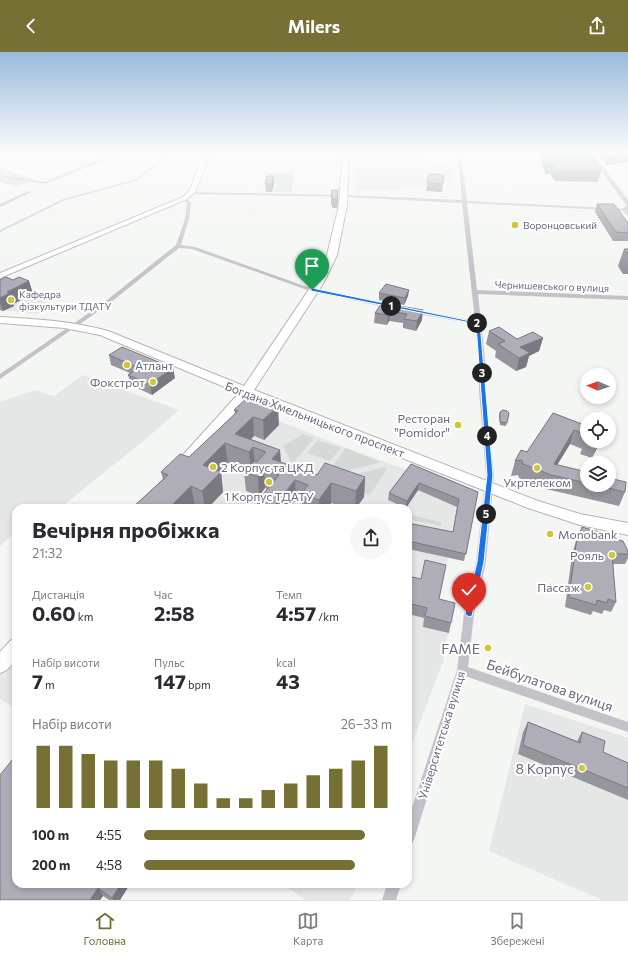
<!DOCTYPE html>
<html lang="uk">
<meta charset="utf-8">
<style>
:root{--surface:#fff;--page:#f7f7f7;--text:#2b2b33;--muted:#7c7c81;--line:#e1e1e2;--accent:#767035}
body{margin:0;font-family:Commissioner,sans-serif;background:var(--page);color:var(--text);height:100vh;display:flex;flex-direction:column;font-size:15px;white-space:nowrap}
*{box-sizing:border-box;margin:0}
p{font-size:13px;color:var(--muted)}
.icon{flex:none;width:22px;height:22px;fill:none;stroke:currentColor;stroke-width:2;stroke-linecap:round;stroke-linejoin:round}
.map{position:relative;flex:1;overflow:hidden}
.panel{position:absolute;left:12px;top:452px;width:400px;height:384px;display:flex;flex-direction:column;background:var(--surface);border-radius:12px;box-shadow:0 2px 6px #0003}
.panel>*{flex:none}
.needle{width:26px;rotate:272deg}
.buttons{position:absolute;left:580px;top:316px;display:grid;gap:8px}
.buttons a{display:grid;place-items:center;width:36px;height:36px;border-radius:50%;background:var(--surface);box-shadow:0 2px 6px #0003;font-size:20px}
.pin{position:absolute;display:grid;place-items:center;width:34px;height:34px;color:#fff;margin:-41px -17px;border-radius:50% 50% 50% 0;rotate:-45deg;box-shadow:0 0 4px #0007}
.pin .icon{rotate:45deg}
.km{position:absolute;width:20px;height:20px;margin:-10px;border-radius:50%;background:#222;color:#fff;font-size:11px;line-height:20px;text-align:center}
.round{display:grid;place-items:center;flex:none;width:42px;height:42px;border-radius:21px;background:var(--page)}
.overview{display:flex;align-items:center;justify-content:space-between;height:68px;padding:0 20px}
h1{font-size:22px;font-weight:700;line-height:30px}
.stats{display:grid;grid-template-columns:repeat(3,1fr);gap:6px;height:68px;padding:4px 20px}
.stats div{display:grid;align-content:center}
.stats b{font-size:20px;font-weight:700}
.stats small{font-size:11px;font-weight:400}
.stats p{font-size:11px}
.chart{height:112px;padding:8px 20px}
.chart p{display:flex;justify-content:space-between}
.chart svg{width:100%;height:72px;margin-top:4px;stroke:var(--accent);stroke-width:6}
ul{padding:0 20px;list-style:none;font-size:13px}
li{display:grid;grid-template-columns:64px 48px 1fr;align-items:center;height:30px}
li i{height:10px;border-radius:5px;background:var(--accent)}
header{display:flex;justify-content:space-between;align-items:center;height:52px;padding:0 20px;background:var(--accent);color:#fff;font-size:18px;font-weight:700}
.dock{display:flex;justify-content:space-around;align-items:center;height:56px;border-top:1px solid var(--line);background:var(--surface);font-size:11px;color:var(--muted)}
.dock a{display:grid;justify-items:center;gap:2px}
.dock .on{color:var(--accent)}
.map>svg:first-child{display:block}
</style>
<header><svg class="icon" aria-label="back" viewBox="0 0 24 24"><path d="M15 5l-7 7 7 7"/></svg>Milers<svg class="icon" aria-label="share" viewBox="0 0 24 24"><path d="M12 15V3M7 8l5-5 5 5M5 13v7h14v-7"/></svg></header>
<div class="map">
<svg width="628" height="848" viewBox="0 0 628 848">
<rect width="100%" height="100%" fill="#f4f6f3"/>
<path fill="#e5e7e6" d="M354,100H376L378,105H420L430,110L446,112L452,110V130L435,129L429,136L401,134L402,138H361L359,143L356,142Z
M16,233L42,242L38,244L52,254L38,262L0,258Z
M83,323L179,358L147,386L60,456H16V480L0,494V350L35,338L54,344Z
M260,361L346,396L410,419L477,448L464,509L448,506L437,558L453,562L443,605L444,607L408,702V456H157Z
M16,604V657L0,647V621Z
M525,652L628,686V848H602L489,799Z
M282,832H358L350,848H306Z"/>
<path fill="#d3dad5" d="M0,116L35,128L16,135L0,130Z
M268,121H294L292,140H274L276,132H266Z
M303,382L314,386L292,412L283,394Z
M318,388L341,396L330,409L307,401Z
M346,396L381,410L324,425Z
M385,415L387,417L370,443L329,429Z
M408,462L441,470V474L408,467Z"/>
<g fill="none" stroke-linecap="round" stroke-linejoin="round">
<path stroke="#c2c2cd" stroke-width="1.5" d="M0,179L63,148L136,128L174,100"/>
<defs>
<path id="secondary" d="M204,100H210L196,139L187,147L0,226V221L183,145L190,138Z"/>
<path id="trunk" d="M343,100H349L347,153L337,203L324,230L254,338L538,449L580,462L628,471V483L580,473L528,456L249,345L184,419H174L172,416L174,413L239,341L100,283L65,276L0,271V265C37,267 72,269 108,279L244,334L314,230L327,203L339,153Z
M16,586C16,602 17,615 0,621V600L10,589Z"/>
</defs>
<use href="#secondary" stroke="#b7b6be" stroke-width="2"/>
<use href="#trunk" stroke="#b5b4ba" stroke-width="2"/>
<path fill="#c2c2c8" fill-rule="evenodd" d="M112,100H116L115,104L45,132L0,125V123L44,130L112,102Z
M457,100H461L467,149L628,157V159L467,151L477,238L628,244V248L478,242L485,308V339L494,423L486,510L474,562L468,615L628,670V680L465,624L414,788L412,792L408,794V768L457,618L464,562L476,510L486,423L479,339V308L475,272L413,261L410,259L413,257L475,269L462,151L344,145L192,142L190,141L192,140L344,143L462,148Z
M28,139L32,140L0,155V152Z
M185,145L191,151L189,167L181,193L195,195L313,237L390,252L393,254L390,256L310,239L192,197L179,196L106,254L0,327V322L102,252L176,193L185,167L187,151L183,146Z
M387,832H401L396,848H382Z"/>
<path fill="#c2c2c8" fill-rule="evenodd" d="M587,100H592L628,148V164L622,158L626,153Z"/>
<use href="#secondary" fill="#fff" fill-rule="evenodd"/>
<use href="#trunk" fill="#fff" fill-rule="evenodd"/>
</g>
<path fill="#96959e" d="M541,100H589L594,106V108L601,119L598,130L555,129L550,122H545L543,115V113L542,111L543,108L540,103Z
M599,100H628V111H617L616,113H607L598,103Z
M429,122L444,123L442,140L426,139Z
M265,132H274L272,140H266Z
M331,144L338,146L337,156H332V153H331Z
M597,152L628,171V189H613L595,160Z
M624,197H628V222H623L618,214Z
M0,228H13L29,229L33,242L13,252L14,254L3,259L0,258Z
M379,241L408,244L404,253L379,248Z
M382,251L422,268L416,279L403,276V271L389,269L387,273L374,271L375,261Z
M489,279L517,287L543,286L539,299L529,304L526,315L516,319L495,305L496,299L486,292Z
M109,303L175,326L152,343L131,333L128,323L130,321L111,313Z
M234,358L279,373L264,388L254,384L251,387L280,398L281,410L317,423L365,425L364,445L356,456H348L331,451L327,456H302V450L296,448L289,456H257V450L267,437L265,436L259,444L246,439L244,420L246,418L228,411L219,419L221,420L223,440L208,456H199L195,454L193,456H132L163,427L161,420L189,405L235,362Z
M500,360L509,361L506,374L500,373L499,363Z
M553,361L587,374V389H600L592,406L580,402L582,397L570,392L557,413L587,420V433H609L625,440L619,454L546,437L519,426L518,423L511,424L515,409L527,400Z
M411,412L478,440L464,509L408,497V471L453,480L457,455L418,438L406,456L388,448L389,441Z
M582,475L619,488L628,499V506L625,512H613L616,550L611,560L604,558L602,562L593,559L591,563L565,555L572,503L577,485Z
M408,524L439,547L451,571L449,581L423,575L424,566L408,562Z
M528,670L577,689L582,680L603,700L628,711V748L518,702L523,680Z
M16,832H130L120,848H109L103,844L100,848Z"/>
<path fill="#7a7981" d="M274,124V132L272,140V132Z
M338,138V146L337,156V148Z
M29,229L33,242L13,252L14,254L3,259L0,251V246L7,240Z
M409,238L408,244L404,253L405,246Z
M423,258L422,268L416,279L417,269Z
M390,259L389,269L387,273L388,263Z
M543,286L539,299L529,304L526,315L516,319L519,306L520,295Z
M173,316L175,326L152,343L150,332Z
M278,354L279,373L264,388L263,368Z
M253,365L254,384L241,397L235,382Z
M574,378L570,392L551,423L554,412Z
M599,389H600L598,394L592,406Z
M225,391L228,411L206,432L203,413Z
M253,395L255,415L251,419L249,400Z
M280,398L281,417L272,407Z
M264,417L265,436L259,444L258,425Z
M221,420L223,440L208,456H205L202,439Z
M365,425L364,445L356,456H355L356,439Z
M295,428L296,448L289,456H273Z
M331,431V451L327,456H319V448Z
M419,431L418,438L406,456L407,449Z
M191,434L195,454L193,456H169Z
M121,832H130L120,848H114L112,846Z
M98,836L103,844L100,848H90Z"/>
<path fill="#aeadb8" stroke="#7a7981" d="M546,100H589L594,106H592L601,119H557L552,111H548L545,105H547L545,101H547Z
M604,100H628V103H617L618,105H609Z
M429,122L444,123L443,132L427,131Z
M267,124H274L272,132H265Z
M332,138H338L337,148L332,147V144H331Z
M597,152H614L628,171V181L616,180Z
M624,197H628V203Z
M6,225L13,228L19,225L29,229L7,240L10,241L0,246V228Z
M386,232L409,238L405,246L379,241Z
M382,251L423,258L417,269L404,267L407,262L390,259L388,263L375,261Z
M499,275L517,287L533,280L543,286L520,295L530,301L519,306L498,292L505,289L489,279Z
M122,295L173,316L150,332L128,323L139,316L109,303Z
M249,344L278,354L263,368L253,365L235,382L280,398L272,407L317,423L325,411L365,425L356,439L331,431L319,448L302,442L308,433L295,428L273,456H272L257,450L279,423L264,417L258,425L244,420L254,409L257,410L266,400L253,395L249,400L225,391L203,413L221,420L202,439L191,434L169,456H132L168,423L161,420L180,402L189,405L238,359L234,358Z
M503,358L507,359L509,361L507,371L500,370V360Z
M553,361L587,374V383L574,378L554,412L587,420V431L551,423L523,412L522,408L515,409L521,398L527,400Z
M590,389H599L597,392Z
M411,412L478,440L466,502L408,489V471L453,480L459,447L419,431L407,449L389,441Z
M609,426L626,430L625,440L595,433H609Z
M582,475L610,483L612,481L615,482L619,488L623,489L628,499V502H612L616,550L608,547L607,551L597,548L596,553L569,545L576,492Z
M425,508L446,513L439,547L455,551L451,571L425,564L427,556L408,551V524L421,527Z
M528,670L580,691L582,680L605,689L603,700L628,711V736L523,693Z
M13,707L16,709V832H121L112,846L98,836L90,848H0V723Z"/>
<linearGradient id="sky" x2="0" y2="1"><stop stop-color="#99badd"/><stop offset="0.46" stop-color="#fafbfa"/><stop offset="1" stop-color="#fafbfa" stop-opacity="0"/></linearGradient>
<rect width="628" height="219" fill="url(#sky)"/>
<path fill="#1a73e8" stroke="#fff" d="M312,236L480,271L493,423L484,510L472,564L469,565L465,562L477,510L487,423L476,272L311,239Z"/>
<g fill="#d1c538" stroke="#fff" stroke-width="1.5">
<circle cx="515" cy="173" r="4"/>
<circle cx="11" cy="248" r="4"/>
<circle cx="127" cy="313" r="4"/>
<circle cx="153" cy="330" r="4"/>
<circle cx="458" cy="373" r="4"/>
<circle cx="213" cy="415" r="4"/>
<circle cx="537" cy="416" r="4"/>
<circle cx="269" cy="430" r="4"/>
<circle cx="550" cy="482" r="4"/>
<circle cx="612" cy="503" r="4"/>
<circle cx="588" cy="535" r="4"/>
<circle cx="488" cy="596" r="4"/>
<circle cx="582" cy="716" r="4"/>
</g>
<g text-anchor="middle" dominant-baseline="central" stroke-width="4" stroke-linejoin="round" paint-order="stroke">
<g font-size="10" fill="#6b6881" stroke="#fff" text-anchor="start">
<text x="523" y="173">Воронцовський</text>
<text x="19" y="242">Кафедра<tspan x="19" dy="12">фізкультури ТДАТУ</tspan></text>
</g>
<g font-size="10" fill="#6b6881" stroke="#fff">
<text transform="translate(552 234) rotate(2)">Чернишевського вулиця</text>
</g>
<g font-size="12" fill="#6b6881" stroke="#fff" text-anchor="end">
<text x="135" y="313" text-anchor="start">Атлант</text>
<text x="145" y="330">Фокстрот</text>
<text x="450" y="366">Ресторан<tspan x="450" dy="14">"Pomidor"</tspan></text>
<text x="221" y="415" text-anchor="start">2 Корпус та ЦКД</text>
<text x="537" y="430" text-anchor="middle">Укртелеком</text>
<text x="269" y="444" text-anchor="middle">1 Корпус ТДАТУ</text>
<text x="558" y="482" text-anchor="start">Monobank</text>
<text x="604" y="503">Рояль</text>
<text x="580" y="535">Пассаж</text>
</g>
<g font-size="12" fill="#6b6881" stroke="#fff">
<text transform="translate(315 367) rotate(21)">Богдана Хмельницького проспект</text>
<text transform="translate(441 683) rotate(-73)">Університетська вулиця</text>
</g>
<g font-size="14" fill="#6b6881" stroke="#fff" text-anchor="end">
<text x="480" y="596">FAME</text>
<text x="574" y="716">8 Корпус</text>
</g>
<g font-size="14" fill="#6b6881" stroke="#fff">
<text transform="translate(550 633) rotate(19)">Бейбулатова вулиця</text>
</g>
</g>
</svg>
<div class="buttons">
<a><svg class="needle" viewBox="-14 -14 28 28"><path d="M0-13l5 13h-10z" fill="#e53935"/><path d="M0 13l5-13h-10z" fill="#7c7c81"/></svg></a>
<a><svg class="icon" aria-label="locate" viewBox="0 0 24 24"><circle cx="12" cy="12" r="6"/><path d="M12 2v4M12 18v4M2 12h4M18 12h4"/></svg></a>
<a><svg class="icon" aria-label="layers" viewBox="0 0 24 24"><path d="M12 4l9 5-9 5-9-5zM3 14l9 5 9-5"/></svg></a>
</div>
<div class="pin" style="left:312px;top:238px;background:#1e9e55"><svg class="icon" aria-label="arrive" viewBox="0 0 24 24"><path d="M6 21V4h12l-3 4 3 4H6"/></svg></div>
<div class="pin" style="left:469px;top:562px;background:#d93025"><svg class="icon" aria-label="check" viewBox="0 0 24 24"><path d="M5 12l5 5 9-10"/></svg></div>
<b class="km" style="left:391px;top:254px">1</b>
<b class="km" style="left:477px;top:271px">2</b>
<b class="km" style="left:482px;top:321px">3</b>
<b class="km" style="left:487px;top:384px">4</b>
<b class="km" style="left:486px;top:462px">5</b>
<section class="panel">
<div class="overview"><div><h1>Вечірня пробіжка</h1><p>21:32</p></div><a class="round"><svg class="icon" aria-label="share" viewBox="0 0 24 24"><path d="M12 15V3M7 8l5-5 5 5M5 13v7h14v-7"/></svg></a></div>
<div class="stats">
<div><p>Дистанція</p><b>0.60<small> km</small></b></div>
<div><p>Час</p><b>2:58</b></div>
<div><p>Темп</p><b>4:57<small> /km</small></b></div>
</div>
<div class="stats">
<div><p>Набір висоти</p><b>7<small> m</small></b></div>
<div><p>Пульс</p><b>147<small> bpm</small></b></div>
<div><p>kcal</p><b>43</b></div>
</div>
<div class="chart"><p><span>Набір висоти</span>26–33 m</p>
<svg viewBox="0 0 160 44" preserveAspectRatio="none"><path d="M5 44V6M15 44V6M25 44V11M35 44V15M45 44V15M55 44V15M65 44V20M75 44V29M85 44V38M95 44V38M105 44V33M115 44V29M125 44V24M135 44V20M145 44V15M155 44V6"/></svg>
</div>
<ul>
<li><b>100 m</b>4:55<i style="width:89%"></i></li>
<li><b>200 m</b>4:58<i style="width:85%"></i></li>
</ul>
</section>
</div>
<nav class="dock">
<a class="on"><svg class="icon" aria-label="home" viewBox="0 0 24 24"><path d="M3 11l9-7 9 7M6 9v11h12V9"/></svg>Головна</a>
<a><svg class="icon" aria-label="map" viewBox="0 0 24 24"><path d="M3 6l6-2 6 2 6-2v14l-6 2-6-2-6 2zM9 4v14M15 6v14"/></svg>Карта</a>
<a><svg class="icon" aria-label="saved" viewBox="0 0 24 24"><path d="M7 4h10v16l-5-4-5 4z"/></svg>Збережені</a>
</nav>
